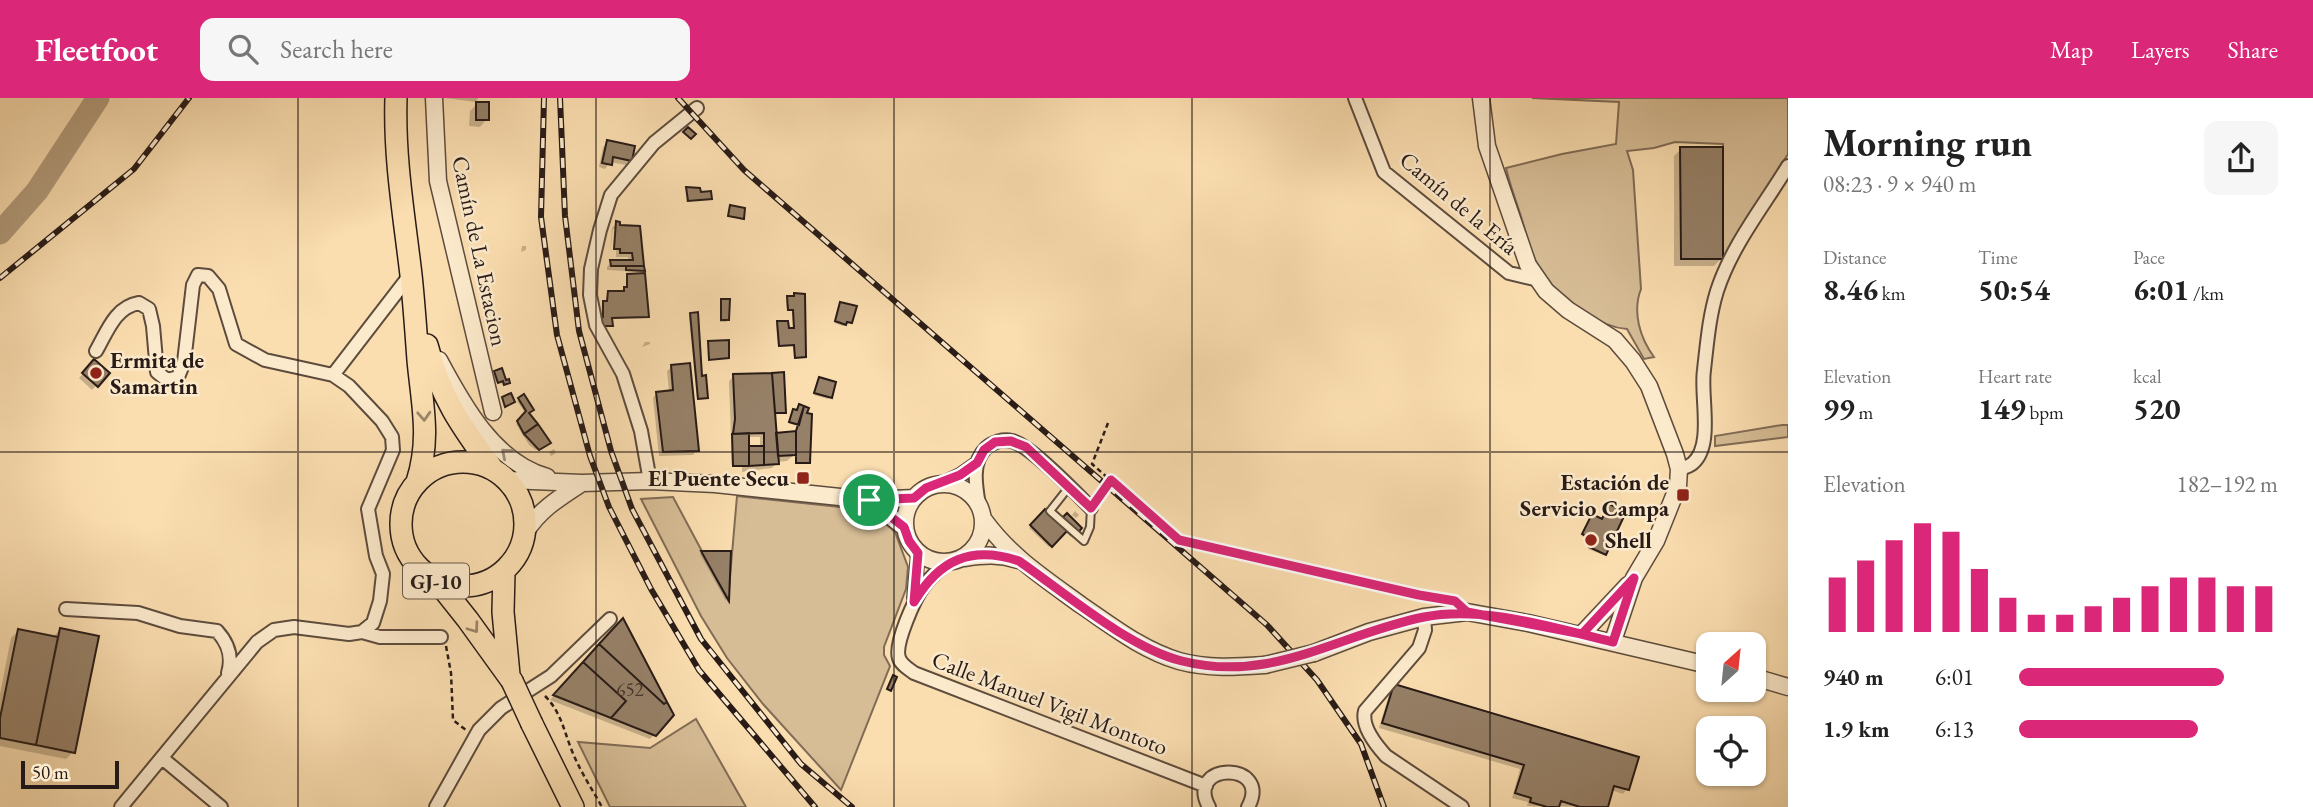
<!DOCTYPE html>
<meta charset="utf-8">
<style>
:root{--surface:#fff;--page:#f6f6f6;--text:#222;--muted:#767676;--accent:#db2777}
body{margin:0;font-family:"EB Garamond",serif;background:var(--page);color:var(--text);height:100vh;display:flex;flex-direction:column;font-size:26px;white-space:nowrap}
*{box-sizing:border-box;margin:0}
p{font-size:23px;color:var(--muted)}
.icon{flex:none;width:38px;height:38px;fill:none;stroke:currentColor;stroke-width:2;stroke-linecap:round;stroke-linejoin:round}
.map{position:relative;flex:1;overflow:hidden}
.sheet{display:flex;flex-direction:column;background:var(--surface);width:525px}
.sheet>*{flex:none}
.needle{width:46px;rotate:27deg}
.tools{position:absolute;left:1696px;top:534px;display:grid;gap:14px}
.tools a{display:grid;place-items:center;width:70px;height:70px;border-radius:14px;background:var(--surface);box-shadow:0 2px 5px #0004;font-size:35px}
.scale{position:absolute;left:21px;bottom:18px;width:98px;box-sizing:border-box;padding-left:7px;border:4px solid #281b17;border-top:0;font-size:19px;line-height:24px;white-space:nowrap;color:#281b17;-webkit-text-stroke:5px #fceacc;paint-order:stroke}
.pin{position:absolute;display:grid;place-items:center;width:60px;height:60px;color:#fff;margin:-30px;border:4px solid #fff;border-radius:50%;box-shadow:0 2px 7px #0007}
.round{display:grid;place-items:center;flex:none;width:74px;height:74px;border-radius:14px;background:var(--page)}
.summary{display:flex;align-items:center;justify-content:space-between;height:119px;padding:0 35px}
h1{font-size:38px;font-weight:700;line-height:52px}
.metrics{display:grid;grid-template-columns:repeat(3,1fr);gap:10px;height:119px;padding:7px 35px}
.metrics div{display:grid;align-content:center}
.metrics b{font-size:30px;font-weight:700}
.metrics small{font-size:19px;font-weight:400}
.metrics p{font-size:19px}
.chart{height:196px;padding:14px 35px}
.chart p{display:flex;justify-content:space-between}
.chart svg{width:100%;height:126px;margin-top:7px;stroke:var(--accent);stroke-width:6}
ul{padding:0 35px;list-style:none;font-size:23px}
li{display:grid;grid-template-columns:112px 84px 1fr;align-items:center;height:52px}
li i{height:18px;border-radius:9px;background:var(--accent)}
header{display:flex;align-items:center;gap:42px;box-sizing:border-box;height:98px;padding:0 35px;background:var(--accent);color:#fff}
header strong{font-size:33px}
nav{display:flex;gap:38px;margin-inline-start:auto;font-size:24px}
.search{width:490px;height:63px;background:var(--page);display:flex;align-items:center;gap:18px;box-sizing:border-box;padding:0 24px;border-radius:14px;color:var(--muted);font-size:26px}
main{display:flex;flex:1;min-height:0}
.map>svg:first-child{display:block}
</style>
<header>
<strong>Fleetfoot</strong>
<div class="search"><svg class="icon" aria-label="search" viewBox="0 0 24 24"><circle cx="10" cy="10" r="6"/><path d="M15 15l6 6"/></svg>Search here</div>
<nav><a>Map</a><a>Layers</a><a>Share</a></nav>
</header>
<main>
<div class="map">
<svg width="1788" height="709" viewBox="0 0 1788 709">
<rect width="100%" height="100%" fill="#fbdeb0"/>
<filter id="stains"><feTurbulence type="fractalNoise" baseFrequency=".00286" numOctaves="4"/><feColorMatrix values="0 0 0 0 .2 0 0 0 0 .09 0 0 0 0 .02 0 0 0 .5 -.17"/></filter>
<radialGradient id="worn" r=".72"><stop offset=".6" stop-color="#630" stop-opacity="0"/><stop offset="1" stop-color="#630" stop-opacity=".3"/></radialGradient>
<path fill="#d7bd96" stroke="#806c56" stroke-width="2" d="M1532,0H1788V56L1723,161V46L1675,44L1654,50L1627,53L1633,72L1641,191C1632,214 1640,240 1654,259L1644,261L1627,231C1612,230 1601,224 1587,216C1542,191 1536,169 1522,122C1517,105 1510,88 1506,70L1562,56L1616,46L1619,4Z
M1782,327H1788V339L1715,348V338Z
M737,398L859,411L875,416L895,434L908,469L906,491L884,549V557L890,568L841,692L763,606L727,560L701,518L641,401L673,399L728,502Z
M696,621L746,709H610L578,644L650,650Z"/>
<path fill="#0003" fill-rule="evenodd" d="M445,0H478L476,4Z
M477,6L487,21L480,29L469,28L470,13Z
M608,44L631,62L626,67L610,64L605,71L599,69L603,49Z
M1681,51L1722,160L1714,168H1674V58Z
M687,91L699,96L710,100L686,104Z
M617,125L643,172L641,174L607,172V169L611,164H629L628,159H616L617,131H613L610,155L612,130Z
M522,148H526V152L521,154Z
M628,178L647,219L611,221L609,229H600L602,206L606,205L607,197L623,195L626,190Z
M795,197L804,258L794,261L793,248L778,249L776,226L778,224L787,232H793L792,213H787L786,202Z
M722,202L728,222L726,224H720Z
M841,206L850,224L843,228L834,225Z
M690,217L700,279L706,299L705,301L697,302L689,219Z
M645,244H650V246L642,249Z
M94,263L108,275L92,292L79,280Z
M672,269L697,352L693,357L659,358L653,300L657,295L669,294L667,273Z
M495,274L506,286L502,287L501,284L496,285L493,276Z
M734,278L784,314L773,316L775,336L795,335L798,328L788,325L792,315L796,314L799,308L808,364L806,366H795V356L787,363L777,364L772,370L742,374V369H732L729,283ZM747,339H760V350H747Z
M819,281L830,299L828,301L814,297Z
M523,299L527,315L548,346L536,352L529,347L516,326L526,316L517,303Z
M554,351L556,355L551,358L549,354Z
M1075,413L1079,417L1076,420L1072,417Z
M1045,414L1080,430L1071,439L1064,433L1049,449L1029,430Z
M1590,420L1604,456L1603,457L1588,451L1592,443L1582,438Z
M702,454L730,455L726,503L700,456Z
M623,523L672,617L650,641L550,602Z
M60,532L73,654L66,661L0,648V596L11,540L18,533L52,540Z
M1394,588L1627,691L1623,696L1611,692L1606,709L1527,708L1528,704L1512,700L1520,671L1379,630L1390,593Z"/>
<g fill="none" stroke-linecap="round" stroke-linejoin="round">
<path stroke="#b39c7c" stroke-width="23" d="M0,135L37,93L98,0"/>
</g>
<path fill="#968067" stroke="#281b17" stroke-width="2" d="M476,4H489V22H476Z
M688,29L696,36L691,41L683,34Z
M607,42L635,48L632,63L613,59L612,67L602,65Z
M1680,49H1723V161H1681Z
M686,89L700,90L701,94L711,93L712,101L688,103Z
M730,107L745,110L744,121L728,118Z
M616,123L620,124V127L640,128L644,168H611L610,162H633L632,155H620V151H614Z
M626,168H644L645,173L626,172Z
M645,175L649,219L612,220L613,228H602L600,219H603V203H607L608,193H624V189H627V176Z
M794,195L805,196L806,259L795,260L794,247L779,248L777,223H788L789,230H794L793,212H788L787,198H794Z
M721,201H730L729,222H721Z
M840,204L857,208L852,225L847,224L846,227L835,223Z
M698,214L702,278L706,277L708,300L698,301L690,215Z
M729,242V260L709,262L708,243Z
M94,261L110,275L98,289L82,275Z
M690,265L699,353L663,354L656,294L673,292L671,267Z
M502,270L506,282L509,281L510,285L504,287L503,283L498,285L494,273Z
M784,274L786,315H775L772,275Z
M772,275L779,366L764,367V335L733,336L735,321L733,276Z
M819,279L836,284L832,300L814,295Z
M511,295L515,304L505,309L502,299Z
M524,296L534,312L529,315L538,326L524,336L517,323L526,313L518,300Z
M799,306L804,308L799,327L789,324L793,311L797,312Z
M804,308L809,310L807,315L812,316L810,365H796V333Z
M538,326L551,345L539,352L524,336Z
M796,333V357L778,358L776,335Z
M749,335V368H733L732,336Z
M749,348H764V367L749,368Z
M1609,406L1626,414L1606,457L1589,449L1592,441L1582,436L1592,416L1602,421Z
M1045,411L1058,424L1067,415L1082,430L1074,439L1067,433L1052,449L1030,427Z
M701,453H731L729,503L716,480Z
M623,520L667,604L664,606L599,546Z
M60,530L99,538L75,655L36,647Z
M18,531L58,539L36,647L0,640V620Z
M599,546L664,606L667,604L674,617L656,638L611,620L626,603L583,564Z
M583,564L626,603L611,620L553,597Z
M893,577L897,579L891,593L887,591Z
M1394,586L1639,659L1629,692L1614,688L1608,709H1580L1561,703L1559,709H1547L1530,704L1531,700L1515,695L1524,667L1382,625Z"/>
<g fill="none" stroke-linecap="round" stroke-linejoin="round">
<defs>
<path id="service" d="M1069,389L1050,413L1084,443L1090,429L1091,410"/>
<path id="minor" d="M1355,0L1384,74L1509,175L1539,182
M96,253C107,234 115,209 139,205L149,211L153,228L157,274L167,282L178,279L184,264L193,187L198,177L208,178L219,191L236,246L265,262L333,277L349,288L382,323L392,339L393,352L368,411L376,458L383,476L380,503L373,525L362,534
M333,277L410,177
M1679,371C1683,370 1690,368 1693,365C1714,347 1700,297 1704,272C1707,246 1709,219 1717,193C1732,147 1763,109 1788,68
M650,383L641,333L623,276L596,227L590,197L591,171L600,132L611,97L654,45L697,10
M941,386L960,377L977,365
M979,407C976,389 971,364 986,350C993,344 1003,341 1012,343C1031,348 1075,394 1091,410
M947,465C939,472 930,479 924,488C915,500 894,546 899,560C901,567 909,571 914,575L1206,688
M914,500L918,455
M66,511L138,515L180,528L217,533C228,545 233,558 228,575
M1424,519L1425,532L1419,550L1365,613C1361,628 1376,647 1386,658L1462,709
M162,660L221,709
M121,709L257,544L274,532L294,529L349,536L362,534L380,539H441
M436,709L479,632L501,610L551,578L610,521
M1209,709C1184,663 1273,663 1248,709"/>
<path id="tertiary" d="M434,0L438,83L493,314
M1481,0L1487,48L1528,167L1546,193L1568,212L1615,242L1633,263L1649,288L1675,356L1679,371L1678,388L1656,443L1634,480L1613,543
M439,262C463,307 494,364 547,379
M507,382L582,385L650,383L715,386L869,402L914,400
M905 425a39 39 0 1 1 78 0a39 39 0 1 1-78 0Z
M869,402L904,429
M984,422C1011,459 1044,480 1081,507C1112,528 1142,552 1179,563C1208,571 1236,569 1265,567
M525,435C539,412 559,400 582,385
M964,460C984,457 999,456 1018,462
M1582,536L1628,487
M1314,555L1369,534L1424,519L1467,514L1528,525L1708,567
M1754,579L1788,589"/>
<path id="trunk" d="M396,0C394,60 404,117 411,177C414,205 416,234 418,262C422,306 431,340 417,384
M427,247C440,298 461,328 492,370
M401 426a62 62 0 1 1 124 0a62 62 0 1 1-124 0Z
M504,474L503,514L509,577
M437,483L468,522L512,583
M532,626L573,709"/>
</defs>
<use href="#service" stroke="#5d4c3d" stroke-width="10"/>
<use href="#minor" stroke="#5d4c3d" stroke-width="16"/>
<use href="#tertiary" stroke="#5d4c3d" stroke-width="19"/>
<use href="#trunk" stroke="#281b17" stroke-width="24"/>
<path stroke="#281b17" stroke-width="2.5" stroke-dasharray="5 3.5" stroke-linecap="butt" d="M1108,325L1092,366L1179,442L1444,501
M1098,399L1111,382
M446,548L451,575L453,622L466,632
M545,598C561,614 564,633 572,653C580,673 592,691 602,709"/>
<use href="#service" stroke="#fceacc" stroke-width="6"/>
<use href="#minor" stroke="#fceacc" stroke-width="12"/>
<use href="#tertiary" stroke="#fceacc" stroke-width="16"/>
<use href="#trunk" stroke="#fbdeb0" stroke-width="21"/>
<defs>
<path id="rail" d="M544,0L541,119L557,237L590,358L609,409L651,491L699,572L815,709
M560,0L565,118L579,233L611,353L632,411L701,541L801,666L852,709
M678,0L744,72L1267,527L1317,582L1361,646L1384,709
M0,180L134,71L189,0"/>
</defs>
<use href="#rail" stroke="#281b17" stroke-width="6"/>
<use href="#rail" stroke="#fceacc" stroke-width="3.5" stroke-dasharray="10" stroke-linecap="butt"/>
<defs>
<path id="tertiary-bridge" d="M1265,567L1314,555"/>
<path id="trunk-bridge" d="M512,583L532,626"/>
</defs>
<use href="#tertiary-bridge" stroke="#5d4c3d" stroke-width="19" stroke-linecap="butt"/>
<use href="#trunk-bridge" stroke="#281b17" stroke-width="24" stroke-linecap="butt"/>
<use href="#tertiary-bridge" stroke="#fceacc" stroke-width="16"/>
<use href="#trunk-bridge" stroke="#fbdeb0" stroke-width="21"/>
</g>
<defs><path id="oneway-chevron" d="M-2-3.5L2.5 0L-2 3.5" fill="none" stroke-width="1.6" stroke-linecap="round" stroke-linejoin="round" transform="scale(1.75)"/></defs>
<g stroke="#9c866b">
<use href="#oneway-chevron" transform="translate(424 318) rotate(87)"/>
<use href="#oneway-chevron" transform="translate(474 530) rotate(54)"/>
</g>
<use stroke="#9d8d7b" href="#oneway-chevron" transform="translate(506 355) rotate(-139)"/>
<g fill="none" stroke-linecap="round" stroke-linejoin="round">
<defs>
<path id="route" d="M869,402L904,429L909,443L918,455L914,504C939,462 971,447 1019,463C1065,495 1129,550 1182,563C1273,586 1339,536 1424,519C1483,507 1554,530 1613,544L1634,480L1582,536L1467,514L1455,503L1419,497L1179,442L1111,382L1091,410L1026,349L1011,343L995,344L984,352L977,365L960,377L926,390L914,400L869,402"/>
</defs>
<use href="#route" stroke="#fff" stroke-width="14"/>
<use href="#route" stroke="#db2777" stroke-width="9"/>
</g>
<path fill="none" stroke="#281b17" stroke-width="2" stroke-opacity="0.55" d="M298,0V709M596,0V709M894,0V709M1192,0V709M1490,0V709M0,354H1788"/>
<g fill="#8f2418" stroke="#fceacc" stroke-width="2.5">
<circle cx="96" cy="275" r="7"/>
<rect x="796" y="373" width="14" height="14" rx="3.5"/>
<rect x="1676" y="390" width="14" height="14" rx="3.5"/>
<circle cx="1591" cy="442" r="7"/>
</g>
<g text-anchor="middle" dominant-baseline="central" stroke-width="5" stroke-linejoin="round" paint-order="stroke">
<g font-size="19" fill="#44342b">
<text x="630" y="591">652</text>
</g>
<rect fill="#fceacc" stroke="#68594d" stroke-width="2" x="403" y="465.5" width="66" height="35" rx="5"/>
<g font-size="21" font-weight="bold" fill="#281b17">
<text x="436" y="483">GJ-10</text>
</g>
<g font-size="23" fill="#281b17" stroke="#fceacc">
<text transform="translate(1459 105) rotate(40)">Camín de la Ería</text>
<text transform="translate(480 153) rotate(78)">Camín de La Estacion</text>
<text transform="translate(1050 605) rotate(21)">Calle Manuel Vigil Montoto</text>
</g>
<g font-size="23" font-weight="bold" fill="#281b17" stroke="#fceacc" text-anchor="start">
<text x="110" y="262">Ermita de<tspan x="110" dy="26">Samartin</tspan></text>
<text x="789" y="380" text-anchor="end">El Puente Secu</text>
<text x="1669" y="384" text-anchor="end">Estación de<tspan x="1669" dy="26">Servicio Campa</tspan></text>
<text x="1605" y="442">Shell</text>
</g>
</g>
<rect width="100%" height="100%" filter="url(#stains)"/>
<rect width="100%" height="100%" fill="url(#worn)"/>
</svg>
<div class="tools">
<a><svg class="needle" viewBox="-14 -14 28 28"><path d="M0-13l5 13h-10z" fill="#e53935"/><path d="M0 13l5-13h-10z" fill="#767676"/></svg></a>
<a><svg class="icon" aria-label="locate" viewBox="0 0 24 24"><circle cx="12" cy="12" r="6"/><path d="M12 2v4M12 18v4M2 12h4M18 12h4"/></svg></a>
</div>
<div class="scale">50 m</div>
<div class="pin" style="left:869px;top:402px;background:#1e9e55"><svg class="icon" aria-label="arrive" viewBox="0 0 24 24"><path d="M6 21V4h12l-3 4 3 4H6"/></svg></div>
</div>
<section class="sheet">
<div class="summary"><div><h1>Morning run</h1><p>08:23 · 9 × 940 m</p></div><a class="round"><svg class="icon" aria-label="share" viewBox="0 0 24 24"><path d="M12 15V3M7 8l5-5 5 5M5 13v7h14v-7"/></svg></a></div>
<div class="metrics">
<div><p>Distance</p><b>8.46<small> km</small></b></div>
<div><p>Time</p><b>50:54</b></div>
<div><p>Pace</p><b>6:01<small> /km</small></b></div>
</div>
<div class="metrics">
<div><p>Elevation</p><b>99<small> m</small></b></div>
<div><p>Heart rate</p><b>149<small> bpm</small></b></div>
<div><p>kcal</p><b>520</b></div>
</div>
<div class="chart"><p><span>Elevation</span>182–192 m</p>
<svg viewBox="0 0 160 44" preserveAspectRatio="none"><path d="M5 44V25M15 44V19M25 44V12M35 44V6M45 44V9M55 44V22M65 44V32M75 44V38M85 44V38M95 44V35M105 44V32M115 44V28M125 44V25M135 44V25M145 44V28M155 44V28"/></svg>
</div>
<ul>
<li><b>940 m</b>6:01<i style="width:79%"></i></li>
<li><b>1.9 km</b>6:13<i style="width:69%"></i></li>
</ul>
</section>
</main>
